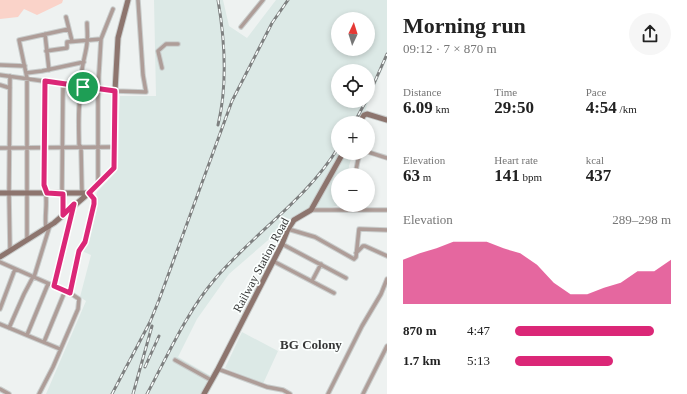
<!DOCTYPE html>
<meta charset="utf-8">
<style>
:root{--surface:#fff;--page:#f6f6f6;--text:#222;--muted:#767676;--accent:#db2777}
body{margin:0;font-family:"Times New Roman",serif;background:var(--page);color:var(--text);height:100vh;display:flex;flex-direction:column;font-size:15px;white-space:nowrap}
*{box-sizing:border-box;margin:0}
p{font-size:13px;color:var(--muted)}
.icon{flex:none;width:22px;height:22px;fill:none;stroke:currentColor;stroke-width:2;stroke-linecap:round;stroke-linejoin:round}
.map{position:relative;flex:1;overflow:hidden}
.details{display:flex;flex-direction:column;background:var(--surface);width:300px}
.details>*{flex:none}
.needle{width:26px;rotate:4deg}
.fabs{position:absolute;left:331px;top:12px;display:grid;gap:8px}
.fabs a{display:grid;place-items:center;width:44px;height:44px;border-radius:50%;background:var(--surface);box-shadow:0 2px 6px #0003;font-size:20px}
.pin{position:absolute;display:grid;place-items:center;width:34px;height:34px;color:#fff;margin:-17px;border:2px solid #fff;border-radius:50%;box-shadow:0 1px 4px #0007}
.round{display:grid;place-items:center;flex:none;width:42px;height:42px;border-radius:21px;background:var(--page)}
.overview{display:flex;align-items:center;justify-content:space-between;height:68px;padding:0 16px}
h1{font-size:22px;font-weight:600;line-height:30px}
.stats{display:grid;grid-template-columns:repeat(3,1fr);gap:6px;height:68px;padding:4px 16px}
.stats div{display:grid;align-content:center}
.stats b{font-size:17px;font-weight:600}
.stats small{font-size:11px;font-weight:400}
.stats p{font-size:11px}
.chart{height:112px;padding:8px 16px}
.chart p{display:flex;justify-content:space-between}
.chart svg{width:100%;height:72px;margin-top:4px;fill:var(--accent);opacity:.7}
ul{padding:0 16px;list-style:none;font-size:13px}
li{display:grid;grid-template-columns:64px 48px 1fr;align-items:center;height:30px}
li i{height:10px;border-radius:5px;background:var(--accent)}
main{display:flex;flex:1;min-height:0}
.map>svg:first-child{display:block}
</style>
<main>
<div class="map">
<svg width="387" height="394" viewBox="0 0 387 394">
<rect width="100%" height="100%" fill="#eef2f1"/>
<path fill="#dce9e6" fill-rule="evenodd" d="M154,0H223L229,26L247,38L276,0H387V59L367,105L362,123H338V153H353L349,166L350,175H338V205H340L296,216L229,274L197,319L178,357L211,376L201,394H46L86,301L80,297L91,255L82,251L97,192L116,172L120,96H156ZM338,19H368V49H338ZM338,71H368V101H338Z
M242,332L278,351L262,386L225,368Z"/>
<path fill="#fad3c9" d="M0,0H63L62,3L37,15L24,9L18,17L0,19Z"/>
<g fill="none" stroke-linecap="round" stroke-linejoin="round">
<defs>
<path id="street" d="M66,17L72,41
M241,27L263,0
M45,34L49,70
M46,51L67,48V42L101,39
M0,65L25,66
M162,68L158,51L166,44H178
M26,73L42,71L84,62
M0,75L115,91L146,92L143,75L138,0
M10,76L9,193L10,250
M45,81L44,185C49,199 44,214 46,228
M63,84L62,189L63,194V215
M0,85L10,88
M0,148L115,147
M368,152L387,158
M355,175L358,160L361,153
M98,184V89L101,39L113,9
M82,194L81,148L79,144C79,129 77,99 83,87C78,74 86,56 87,43C88,36 87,30 87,23
M311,210H387
M288,229L315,237L354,259L356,257L359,229L387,230
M27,240V78L19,40L69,29
M282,244L346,278
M356,253L363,246H365L387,256
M273,261L334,293
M0,262L70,293L79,299L78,309L53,367L39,394
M34,277L50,225
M312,281L321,264
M54,286L74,206
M70,293L79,251L85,243L94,204V199L89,193
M0,309L15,269
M0,324L60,349
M9,328L24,294L33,277
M27,335L48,284
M44,342L65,291
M175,360L211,380
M218,369L267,387L283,390L290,394
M0,389L9,394
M328,394L362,326L381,294L387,279
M363,394L387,346"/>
<path id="secondary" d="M359,123L364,115L367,114L387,120
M0,193H88
M0,257L54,223L89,193L114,168L115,91L118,38L128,0
M204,394L218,369L282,244L288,229L294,220L311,210L343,153"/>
</defs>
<use href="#street" stroke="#c9cdcc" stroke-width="5.5"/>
<use href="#secondary" stroke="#c9cdcc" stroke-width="7"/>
<use href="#street" stroke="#ae9d98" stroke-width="3.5"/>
<use href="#secondary" stroke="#8d756e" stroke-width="5"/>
<defs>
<path id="rail" d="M218,0C225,41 228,83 218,125
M368,97L387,54
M354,123L366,101
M145,367L159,336
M112,394L150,322L159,300L232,101L272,23L288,0
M133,394L152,326
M147,394C168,355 186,313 215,279C254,233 306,200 338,148"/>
</defs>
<use href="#rail" stroke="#7e8080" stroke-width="3"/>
<use href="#rail" stroke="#fbfffe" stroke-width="1.5" stroke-dasharray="4.5" stroke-linecap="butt"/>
</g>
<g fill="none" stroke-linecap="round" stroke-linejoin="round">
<defs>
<path id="route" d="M45,81L115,91L114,168L89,193L94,199V204L85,242L79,251L70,293L54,286L74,204L63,215V194L47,193L44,185Z"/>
</defs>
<use href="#route" stroke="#fff" stroke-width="8"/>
<use href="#route" stroke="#db2777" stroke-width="5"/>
</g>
<g text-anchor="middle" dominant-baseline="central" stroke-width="3.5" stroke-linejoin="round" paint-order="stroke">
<g font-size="12" fill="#363737" stroke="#fbfffe">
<text transform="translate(261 265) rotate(-62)">Railway Station Road</text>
</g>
<g font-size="13" font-weight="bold" fill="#363737" stroke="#fbfffe">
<text x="311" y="344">BG Colony</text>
</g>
</g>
</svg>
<div class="fabs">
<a><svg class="needle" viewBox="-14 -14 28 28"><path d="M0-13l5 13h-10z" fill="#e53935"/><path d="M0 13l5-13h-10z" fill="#767676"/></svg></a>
<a><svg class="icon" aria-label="locate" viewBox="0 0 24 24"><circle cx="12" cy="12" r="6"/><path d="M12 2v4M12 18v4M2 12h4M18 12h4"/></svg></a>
<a>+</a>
<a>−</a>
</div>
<div class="pin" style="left:83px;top:87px;background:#1e9e55"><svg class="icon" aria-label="arrive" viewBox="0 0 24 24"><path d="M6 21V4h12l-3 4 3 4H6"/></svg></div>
</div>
<section class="details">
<div class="overview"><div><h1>Morning run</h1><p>09:12 · 7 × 870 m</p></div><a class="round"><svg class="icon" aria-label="share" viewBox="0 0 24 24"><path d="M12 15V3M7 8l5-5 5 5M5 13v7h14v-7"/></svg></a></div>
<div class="stats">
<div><p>Distance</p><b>6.09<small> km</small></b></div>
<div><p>Time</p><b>29:50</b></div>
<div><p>Pace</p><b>4:54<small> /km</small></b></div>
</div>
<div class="stats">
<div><p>Elevation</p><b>63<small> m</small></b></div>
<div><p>Heart rate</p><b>141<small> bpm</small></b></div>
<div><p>kcal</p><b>437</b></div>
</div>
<div class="chart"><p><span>Elevation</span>289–298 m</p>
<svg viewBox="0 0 160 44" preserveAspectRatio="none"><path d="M0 44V17L10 13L20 10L30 6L40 6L50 6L60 10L70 13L80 20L90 31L100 38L110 38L120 34L130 31L140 24L150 24L160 17V44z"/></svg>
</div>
<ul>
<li><b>870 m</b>4:47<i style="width:89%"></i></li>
<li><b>1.7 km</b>5:13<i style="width:63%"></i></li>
</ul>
</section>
</main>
